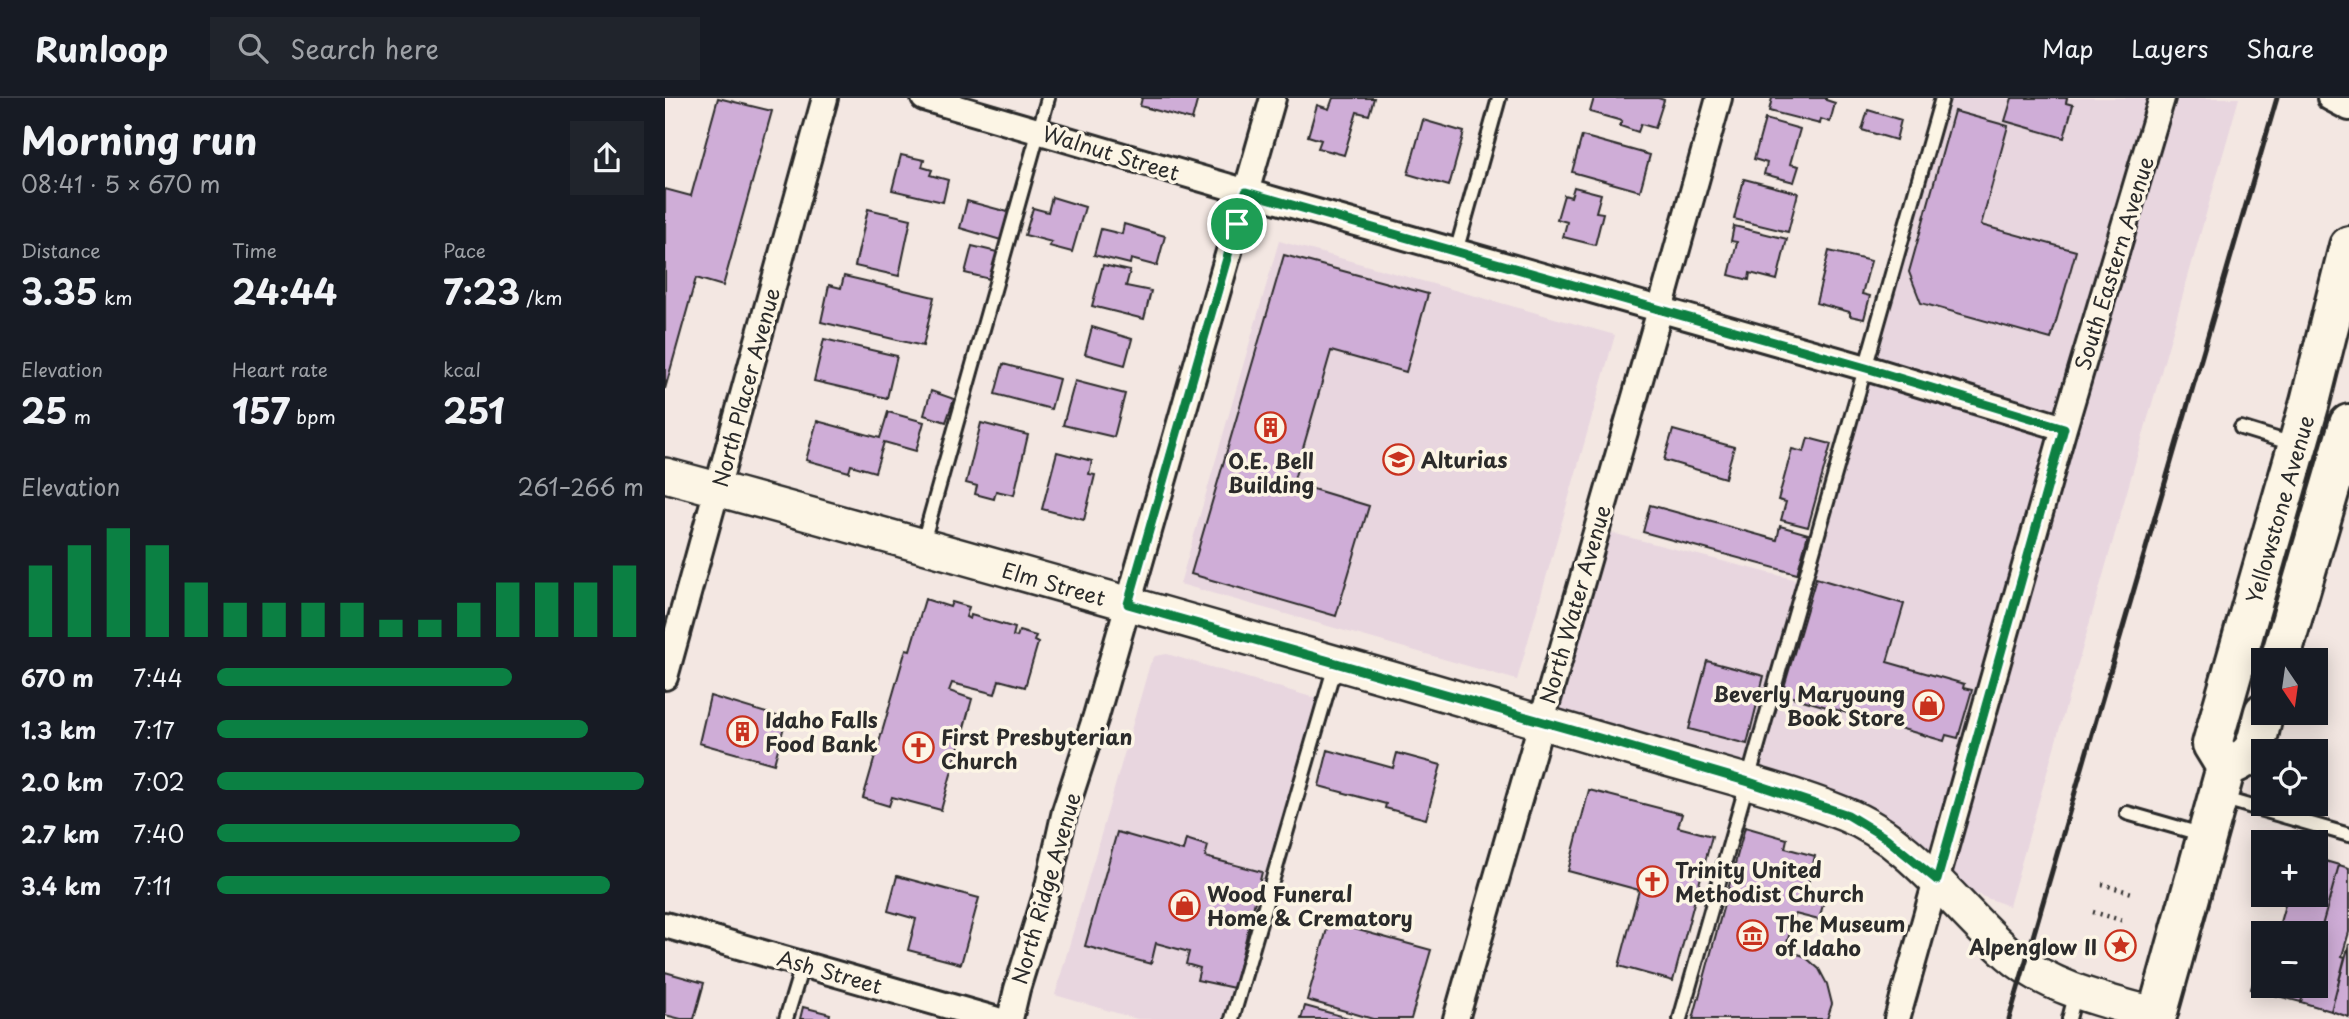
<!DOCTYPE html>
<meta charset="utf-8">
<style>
:root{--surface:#171b24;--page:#20242c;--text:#f1f3f6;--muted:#9ea1a6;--line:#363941;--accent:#0b8043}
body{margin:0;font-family:"Playpen Sans",sans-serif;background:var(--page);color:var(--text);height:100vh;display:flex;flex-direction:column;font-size:26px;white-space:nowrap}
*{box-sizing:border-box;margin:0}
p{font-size:23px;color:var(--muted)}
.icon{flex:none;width:38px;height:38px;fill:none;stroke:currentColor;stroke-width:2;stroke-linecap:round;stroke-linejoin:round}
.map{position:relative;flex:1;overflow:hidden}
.details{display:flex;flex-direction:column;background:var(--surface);width:665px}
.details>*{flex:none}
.needle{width:46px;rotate:167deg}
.tools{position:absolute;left:1586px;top:550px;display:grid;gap:14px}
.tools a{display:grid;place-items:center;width:77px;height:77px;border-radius:0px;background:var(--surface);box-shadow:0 4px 18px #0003;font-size:35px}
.pin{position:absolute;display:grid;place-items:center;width:60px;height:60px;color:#fff;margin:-30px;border:4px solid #fff;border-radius:50%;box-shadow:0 2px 7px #0007}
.round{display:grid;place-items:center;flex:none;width:74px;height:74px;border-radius:0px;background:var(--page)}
.summary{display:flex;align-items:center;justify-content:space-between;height:119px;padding:0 21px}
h1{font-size:38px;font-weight:700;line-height:52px}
.figures{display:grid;grid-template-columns:repeat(3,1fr);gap:10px;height:119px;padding:7px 21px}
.figures div{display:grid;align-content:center}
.figures b{font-size:35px;font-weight:700}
.figures small{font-size:19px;font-weight:400}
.figures p{font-size:19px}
.chart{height:196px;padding:14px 21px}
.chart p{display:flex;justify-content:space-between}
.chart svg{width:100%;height:126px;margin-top:7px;stroke:var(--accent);stroke-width:6}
ul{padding:0 21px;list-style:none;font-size:23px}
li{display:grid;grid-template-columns:112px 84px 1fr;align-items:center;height:52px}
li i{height:18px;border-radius:9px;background:var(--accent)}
header{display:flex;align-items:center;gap:42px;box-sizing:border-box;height:98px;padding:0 35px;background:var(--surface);border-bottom:2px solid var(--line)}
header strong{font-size:33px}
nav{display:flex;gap:38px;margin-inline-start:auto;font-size:24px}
.search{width:490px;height:63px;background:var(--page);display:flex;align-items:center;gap:18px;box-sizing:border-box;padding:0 24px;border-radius:0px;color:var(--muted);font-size:26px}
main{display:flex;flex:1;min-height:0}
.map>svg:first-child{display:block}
</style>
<header>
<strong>Runloop</strong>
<div class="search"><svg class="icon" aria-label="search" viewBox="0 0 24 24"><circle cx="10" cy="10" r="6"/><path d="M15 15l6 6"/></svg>Search here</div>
<nav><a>Map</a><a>Layers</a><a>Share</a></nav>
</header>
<main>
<section class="details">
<div class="summary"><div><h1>Morning run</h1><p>08:41 · 5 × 670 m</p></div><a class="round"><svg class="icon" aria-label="share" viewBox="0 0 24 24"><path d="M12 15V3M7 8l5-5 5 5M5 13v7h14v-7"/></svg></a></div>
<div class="figures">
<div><p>Distance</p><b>3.35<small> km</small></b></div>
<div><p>Time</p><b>24:44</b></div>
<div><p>Pace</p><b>7:23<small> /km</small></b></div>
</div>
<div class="figures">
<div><p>Elevation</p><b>25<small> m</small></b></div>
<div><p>Heart rate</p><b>157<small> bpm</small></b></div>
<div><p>kcal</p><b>251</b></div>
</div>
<div class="chart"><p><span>Elevation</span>261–266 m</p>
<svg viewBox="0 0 160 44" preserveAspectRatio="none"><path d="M5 44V19M15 44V12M25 44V6M35 44V12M45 44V25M55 44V32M65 44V32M75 44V32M85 44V32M95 44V38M105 44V38M115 44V32M125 44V25M135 44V25M145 44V25M155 44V19"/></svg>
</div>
<ul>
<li><b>670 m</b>7:44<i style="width:69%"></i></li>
<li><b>1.3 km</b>7:17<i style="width:87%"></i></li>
<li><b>2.0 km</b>7:02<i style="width:100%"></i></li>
<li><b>2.7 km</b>7:40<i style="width:71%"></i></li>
<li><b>3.4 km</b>7:11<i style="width:92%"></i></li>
</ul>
</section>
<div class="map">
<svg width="1684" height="921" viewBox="0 0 1684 921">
<rect width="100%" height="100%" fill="#f3e7e2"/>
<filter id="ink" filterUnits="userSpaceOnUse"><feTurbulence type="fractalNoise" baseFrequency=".0143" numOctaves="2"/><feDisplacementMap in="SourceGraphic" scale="14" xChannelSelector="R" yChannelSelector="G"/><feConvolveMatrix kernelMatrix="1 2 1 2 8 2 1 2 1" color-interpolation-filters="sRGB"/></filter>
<g filter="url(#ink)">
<path fill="#e8d6df" d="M1277,0H1574L1344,808L1272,782L1221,740L875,623L931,431L1140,484Z
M614,143L950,237L852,582L515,486Z
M502,556L653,601L559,921H472L390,897L485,566L490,558Z"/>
<path fill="#cfadd7" stroke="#2b2b2b" stroke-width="2" d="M53,0L107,13L58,188L31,180L0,291V91L26,98Z
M477,0H533L527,22L475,8Z
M668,0H709L704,17L692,14L679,57L653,50L656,42L643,38L652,7L664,11Z
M929,0H993L999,2L990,30L976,26L973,34L955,28L957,23L925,14Z
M1107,0H1161V2L1170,5L1165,24L1156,21L1155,26L1104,13Z
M1347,0H1402L1401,5L1408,7L1399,40L1340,23Z
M1203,12L1236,22L1231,42L1197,32Z
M1289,13L1343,28L1316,127L1411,153L1386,241L1256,205L1244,174Z
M1100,21L1135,31L1125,66L1134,68L1129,84L1099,76L1102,65L1089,61Z
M758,22L799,34L784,88L743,76Z
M917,38L985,57L975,93L907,74Z
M236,57L259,62L257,69L267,72L265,77L283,82L278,104L227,92Z
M1079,81L1133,95L1123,134L1069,121Z
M909,89L936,96L931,114L938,115L930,147L898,139L902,124L892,121L899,97L906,99Z
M387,99L420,109L407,154L384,148L387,144L360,137L368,110L383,114Z
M302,103L343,114L336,142L295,130Z
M203,111L246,121L234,178L190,168Z
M459,126L500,138L492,168L466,161L465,166L429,157L436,131L457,136Z
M1069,128L1122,141L1112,182L1085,175L1084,182L1064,177L1072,144L1066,143Z
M307,148L332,154L325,181L300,175Z
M1164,153L1206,163L1197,196L1205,198L1199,221L1185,218V214L1151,205Z
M619,157L763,196L741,274L666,253L628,385L704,408L671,518L526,476Z
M438,167L465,173L461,188L486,193L479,221L427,208Z
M179,178L269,199L258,248L156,224L164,187L176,190Z
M427,229L467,241L460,267L420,256Z
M159,241L232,258L222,300L149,283Z
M338,266L394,281L386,311L330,296Z
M410,283L460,296L449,339L398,327Z
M266,293L289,301L281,324L259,317Z
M223,314L259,324L251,353L219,344L210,374L186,367L184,374L141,362L152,323L215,340Z
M316,325L363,337L349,397L331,393L329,401L310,396L312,388L301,385Z
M1008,332L1069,349L1060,380L999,362Z
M1143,340L1166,346L1143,429L1116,422L1121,404L1113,402L1127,351L1139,354Z
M392,354L427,363L424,376L430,377L419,422L377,411Z
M985,407L1112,442L1115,428L1143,436L1132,476L978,434Z
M1151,480L1239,506L1222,564L1299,586L1298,590L1307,592L1293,640L1281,637L1279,643L1117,596Z
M260,501L285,509L287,504L304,509L301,519L305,521L306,517L350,530L348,538L352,539L354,533L371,538L369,543L373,545L360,589L334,582L330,596L287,585L284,593L307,601L276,712L227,699L224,708L198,700L241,551L245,552Z
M1042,563L1099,578L1082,646L1024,631Z
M45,598L121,621L109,666L34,645Z
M663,652L728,670L732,655L776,667L761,721L720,710L721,706L654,688Z
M924,692L1017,716L1013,729L1047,738L1008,883L954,868L974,792L903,773Z
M1080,729L1122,741L1120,750L1150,758L1142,790L1161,795L1154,822L1130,816L1120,852L1139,858L1154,871L1162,886L1167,906L1162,921H1028Z
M452,734L518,753L521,741L543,748L540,759L597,774L569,890L532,882L535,870L521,866L524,854L491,845L486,866L420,848Z
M1650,760L1674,767L1650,853V835H1612L1623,796H1650Z
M1674,767L1684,770V834L1677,858L1680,859L1666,913L1636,904L1641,887H1650V853Z
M232,778L314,800L296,866L243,852L251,821L223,813Z
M664,824L766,852L746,921H708L642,902Z
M1684,846V919L1666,913Z
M1598,852V887H1641L1636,904L1586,891Z
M0,874L39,885L29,921H16L0,917Z
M640,908L687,921H636Z
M138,909L165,916L164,921H135Z"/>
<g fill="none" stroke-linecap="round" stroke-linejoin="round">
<defs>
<path id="lane" d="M791,154L834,0
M1576,330L1628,346
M257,448L383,0
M1556,700L1684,737
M1462,715L1539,737
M121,921L138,865
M567,921L666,581L678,573
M1015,921L1277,0
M1404,921L1411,894"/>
<path id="street" d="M259,0L613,103L1201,270L1399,330
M1665,0L1684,10
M0,579L160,0
M0,827L329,921
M345,921L352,891L381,797L400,713L431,618L608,0
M791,921L995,212L1054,0
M1232,921L1399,330L1497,0"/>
<path id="secondary" d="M0,377C247,443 492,514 738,584C826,609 914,635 1002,661C1061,678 1122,693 1179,716C1246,742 1291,810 1344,856C1382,890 1444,904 1492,917"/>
<path id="highway" d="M1615,562L1684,326
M1561,669C1595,657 1590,645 1599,614
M1491,921L1561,669L1547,646L1645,304L1684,148"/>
</defs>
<use href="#lane" stroke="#2b2b2b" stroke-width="18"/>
<use href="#street" stroke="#2b2b2b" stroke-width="30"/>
<use href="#secondary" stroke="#2b2b2b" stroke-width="38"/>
<use href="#highway" stroke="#2b2b2b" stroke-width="44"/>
<path stroke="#2b2b2b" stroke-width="4.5" stroke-dasharray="2 5" stroke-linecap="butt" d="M1437,786L1467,795
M1428,814L1459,823"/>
<use href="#lane" stroke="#fcf5e5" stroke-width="12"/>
<use href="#street" stroke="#fcf5e5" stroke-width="24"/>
<use href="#secondary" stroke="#fcf5e5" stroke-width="33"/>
<use href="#highway" stroke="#fcf5e5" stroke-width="38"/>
<path stroke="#2b2b2b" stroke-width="5" d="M1344,921L1612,0"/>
</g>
</g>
<g fill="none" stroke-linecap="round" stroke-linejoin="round" filter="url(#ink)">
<defs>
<path id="route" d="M581,94L1201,270L1399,330L1272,782L1221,740L1183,717L1084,684L907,632L463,506Z"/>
</defs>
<use href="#route" stroke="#fff" stroke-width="14"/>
<use href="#route" stroke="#0b8043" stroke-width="9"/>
</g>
<defs>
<symbol id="building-ring" viewBox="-11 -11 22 22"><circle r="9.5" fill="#fcf5e5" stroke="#c8321e" stroke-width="1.5"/><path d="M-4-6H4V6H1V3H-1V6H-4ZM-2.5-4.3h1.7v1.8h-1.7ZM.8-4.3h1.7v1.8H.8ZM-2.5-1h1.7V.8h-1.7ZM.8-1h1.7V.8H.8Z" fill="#c8321e"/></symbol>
<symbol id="school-ring" viewBox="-11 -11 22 22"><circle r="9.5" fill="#fcf5e5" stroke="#c8321e" stroke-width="1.5"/><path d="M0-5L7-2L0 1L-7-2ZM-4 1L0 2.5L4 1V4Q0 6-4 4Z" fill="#c8321e"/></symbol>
<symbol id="shop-ring" viewBox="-11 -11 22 22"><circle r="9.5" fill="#fcf5e5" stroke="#c8321e" stroke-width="1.5"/><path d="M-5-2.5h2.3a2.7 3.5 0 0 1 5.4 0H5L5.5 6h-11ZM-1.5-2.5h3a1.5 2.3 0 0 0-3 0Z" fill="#c8321e"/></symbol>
<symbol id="church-ring" viewBox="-11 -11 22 22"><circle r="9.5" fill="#fcf5e5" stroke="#c8321e" stroke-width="1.5"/><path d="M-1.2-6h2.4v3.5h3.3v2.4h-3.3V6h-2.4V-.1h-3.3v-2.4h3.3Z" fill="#c8321e"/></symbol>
<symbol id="museum-ring" viewBox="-11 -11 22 22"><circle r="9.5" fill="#fcf5e5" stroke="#c8321e" stroke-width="1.5"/><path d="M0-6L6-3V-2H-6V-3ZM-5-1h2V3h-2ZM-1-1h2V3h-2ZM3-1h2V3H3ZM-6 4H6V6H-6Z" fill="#c8321e"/></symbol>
<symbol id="sight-ring" viewBox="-11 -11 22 22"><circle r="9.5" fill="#fcf5e5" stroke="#c8321e" stroke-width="1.5"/><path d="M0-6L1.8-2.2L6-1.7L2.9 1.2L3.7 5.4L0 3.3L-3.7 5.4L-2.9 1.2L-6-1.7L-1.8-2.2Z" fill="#c8321e"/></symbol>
</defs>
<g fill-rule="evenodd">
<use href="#building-ring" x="588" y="312" width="35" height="35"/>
<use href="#school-ring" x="716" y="344" width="35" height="35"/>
<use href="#shop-ring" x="1246" y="590" width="35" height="35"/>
<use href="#building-ring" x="60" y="616" width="35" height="35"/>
<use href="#church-ring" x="236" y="632" width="35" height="35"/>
<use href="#church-ring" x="970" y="766" width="35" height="35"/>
<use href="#shop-ring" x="502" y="790" width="35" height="35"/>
<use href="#museum-ring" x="1070" y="820" width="35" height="35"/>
<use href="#sight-ring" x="1438" y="830" width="35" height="35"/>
</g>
<g text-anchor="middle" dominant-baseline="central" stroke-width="7" stroke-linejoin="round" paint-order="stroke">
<g font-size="21" fill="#2b2b2b" stroke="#fcf5e5">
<text transform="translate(446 54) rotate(17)">Walnut Street</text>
<text transform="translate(1448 165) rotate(-73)">South Eastern Avenue</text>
<text transform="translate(80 289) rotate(-75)">North Placer Avenue</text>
<text transform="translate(1614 411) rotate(-74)">Yellowstone Avenue</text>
<text transform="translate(389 485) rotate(16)">Elm Street</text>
<text transform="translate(909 506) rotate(-74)">North Water Avenue</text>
<text transform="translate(380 790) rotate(-74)">North Ridge Avenue</text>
<text transform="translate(165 873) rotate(16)">Ash Street</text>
</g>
<g font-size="21" font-weight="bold" fill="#2b2b2b" stroke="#fcf5e5" text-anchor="start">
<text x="756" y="361">Alturias</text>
<text x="606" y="362" text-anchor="middle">O.E. Bell<tspan x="606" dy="24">Building</tspan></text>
<text x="1240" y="595" text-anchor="end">Beverly Maryoung<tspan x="1240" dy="24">Book Store</tspan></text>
<text x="100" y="621">Idaho Falls<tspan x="100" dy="24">Food Bank</tspan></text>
<text x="276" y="638">First Presbyterian<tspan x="276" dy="24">Church</tspan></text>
<text x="1010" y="771">Trinity United<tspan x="1010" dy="24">Methodist Church</tspan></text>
<text x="542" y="795">Wood Funeral<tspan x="542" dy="24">Home &amp; Crematory</tspan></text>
<text x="1110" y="825">The Museum<tspan x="1110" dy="24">of Idaho</tspan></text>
<text x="1432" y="848" text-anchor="end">Alpenglow II</text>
</g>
</g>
</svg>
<div class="tools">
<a><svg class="needle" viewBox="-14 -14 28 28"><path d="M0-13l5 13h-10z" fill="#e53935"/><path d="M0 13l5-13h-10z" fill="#9ea1a6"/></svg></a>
<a><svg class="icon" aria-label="locate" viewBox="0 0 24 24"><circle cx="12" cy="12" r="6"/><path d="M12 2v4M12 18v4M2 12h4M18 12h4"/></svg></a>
<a>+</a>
<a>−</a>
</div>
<div class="pin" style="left:572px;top:126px;background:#1e9e55"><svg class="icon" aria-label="arrive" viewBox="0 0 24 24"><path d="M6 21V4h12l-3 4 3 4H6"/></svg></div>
</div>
</main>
